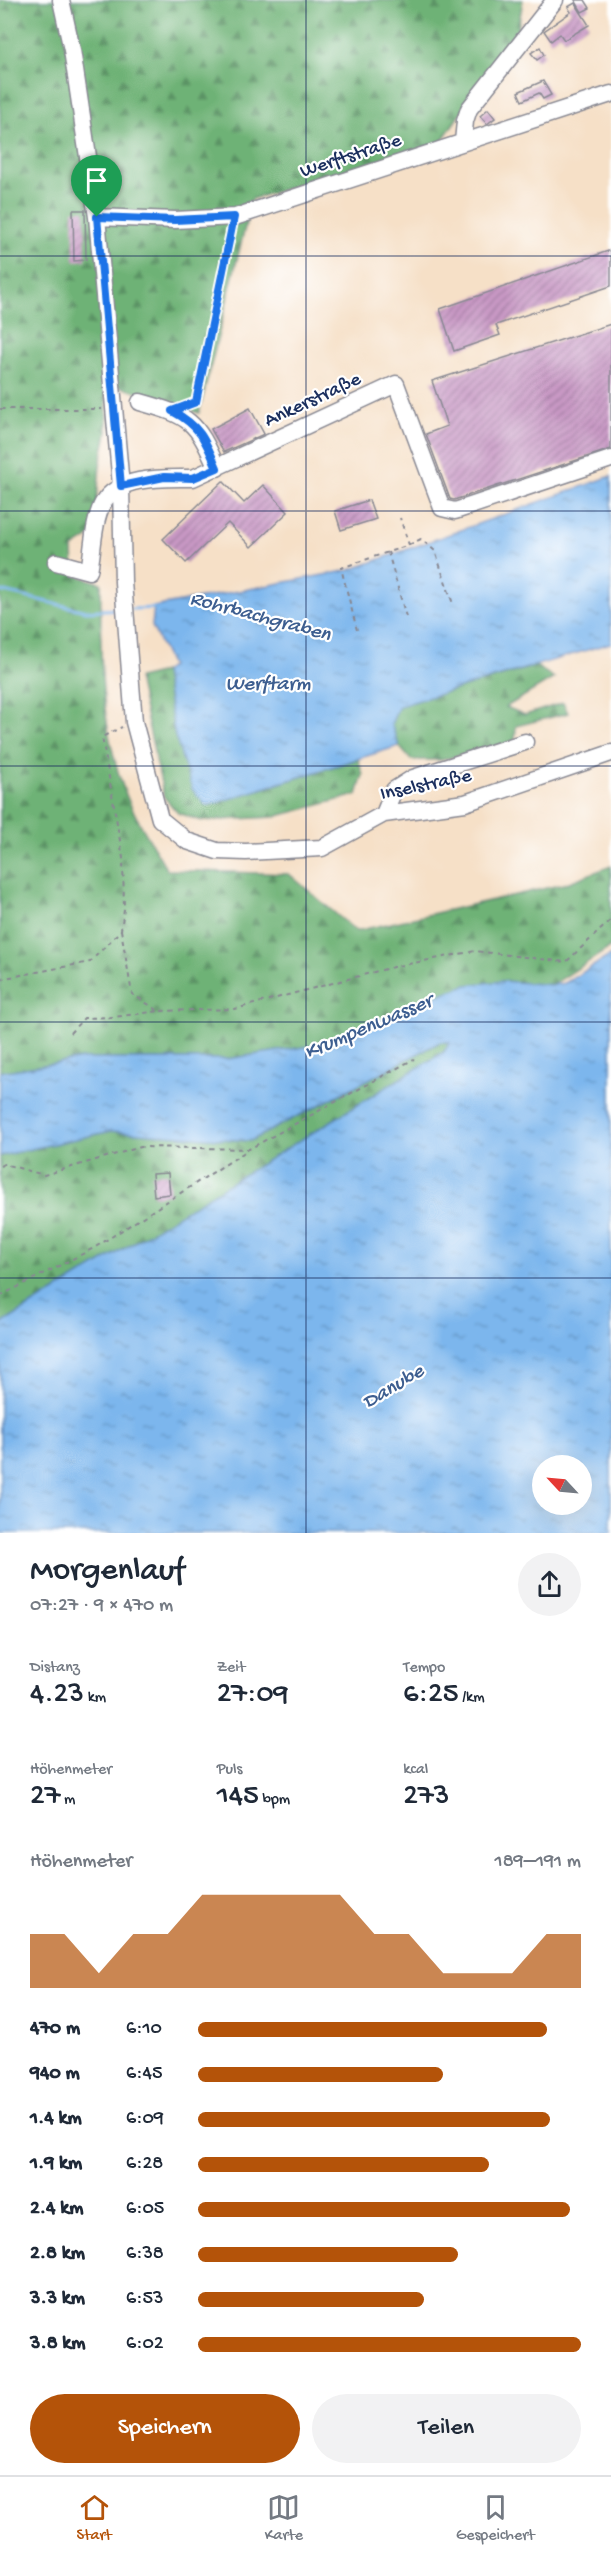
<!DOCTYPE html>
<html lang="de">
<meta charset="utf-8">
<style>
:root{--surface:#fff;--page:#f2f2f3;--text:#1f2937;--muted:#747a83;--line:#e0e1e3;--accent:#b45309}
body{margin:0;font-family:"Gochi Hand",sans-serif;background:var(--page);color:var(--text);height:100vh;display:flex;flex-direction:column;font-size:22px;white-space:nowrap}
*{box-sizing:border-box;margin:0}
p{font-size:20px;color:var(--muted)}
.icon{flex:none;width:33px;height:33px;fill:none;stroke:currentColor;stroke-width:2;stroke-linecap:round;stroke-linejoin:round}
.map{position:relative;height:1533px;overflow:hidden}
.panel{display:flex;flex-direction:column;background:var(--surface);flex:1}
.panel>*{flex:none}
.needle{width:39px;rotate:296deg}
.buttons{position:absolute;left:532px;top:1455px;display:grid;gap:12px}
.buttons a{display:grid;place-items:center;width:60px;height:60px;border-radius:50%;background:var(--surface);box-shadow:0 6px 24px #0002;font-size:30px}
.pin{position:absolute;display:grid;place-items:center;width:51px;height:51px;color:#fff;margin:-62px -26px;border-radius:50% 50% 50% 0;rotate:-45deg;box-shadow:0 0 6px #0007}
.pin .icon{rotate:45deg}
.round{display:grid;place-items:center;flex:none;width:63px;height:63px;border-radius:32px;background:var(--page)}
.overview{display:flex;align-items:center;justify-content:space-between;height:102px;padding:0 30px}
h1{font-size:33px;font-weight:600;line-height:45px}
.figures{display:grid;grid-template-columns:repeat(3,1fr);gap:9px;height:102px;padding:6px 30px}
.figures div{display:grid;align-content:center}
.figures b{font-size:30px;font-weight:600}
.figures small{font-size:16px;font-weight:400}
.figures p{font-size:16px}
.chart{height:168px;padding:12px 30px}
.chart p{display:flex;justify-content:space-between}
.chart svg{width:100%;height:108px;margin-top:6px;fill:var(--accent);opacity:.7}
.button{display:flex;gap:12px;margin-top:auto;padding:12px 30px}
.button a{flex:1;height:69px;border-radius:36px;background:var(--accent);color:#fff;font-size:24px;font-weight:600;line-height:69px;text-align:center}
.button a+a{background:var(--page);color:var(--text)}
ul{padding:0 30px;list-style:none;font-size:20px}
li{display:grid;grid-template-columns:96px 72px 1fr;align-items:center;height:45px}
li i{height:15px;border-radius:8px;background:var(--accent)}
.menu{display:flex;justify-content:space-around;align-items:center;height:84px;border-top:2px solid var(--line);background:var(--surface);font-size:16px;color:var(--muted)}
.menu a{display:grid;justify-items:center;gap:3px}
.menu .selected{color:var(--accent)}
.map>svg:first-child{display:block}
</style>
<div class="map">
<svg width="611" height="1533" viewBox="0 0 611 1533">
<defs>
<pattern id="forest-firs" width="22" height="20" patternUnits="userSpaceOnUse" patternTransform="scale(1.5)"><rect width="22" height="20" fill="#6eb276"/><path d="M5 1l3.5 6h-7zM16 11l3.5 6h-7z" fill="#5a9164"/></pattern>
<pattern id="water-ripples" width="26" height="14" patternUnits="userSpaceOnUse" patternTransform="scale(1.5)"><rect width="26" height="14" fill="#7bb6ed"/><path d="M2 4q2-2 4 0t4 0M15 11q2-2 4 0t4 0" fill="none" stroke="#6494c3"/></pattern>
<pattern id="building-hatch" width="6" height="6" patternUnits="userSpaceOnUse" patternTransform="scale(1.5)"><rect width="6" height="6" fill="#c999c5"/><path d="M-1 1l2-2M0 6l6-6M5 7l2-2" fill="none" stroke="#a27da3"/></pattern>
</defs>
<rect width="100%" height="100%" fill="#fff"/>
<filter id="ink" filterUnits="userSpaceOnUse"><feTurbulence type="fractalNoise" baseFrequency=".0167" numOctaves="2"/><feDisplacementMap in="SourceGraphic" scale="12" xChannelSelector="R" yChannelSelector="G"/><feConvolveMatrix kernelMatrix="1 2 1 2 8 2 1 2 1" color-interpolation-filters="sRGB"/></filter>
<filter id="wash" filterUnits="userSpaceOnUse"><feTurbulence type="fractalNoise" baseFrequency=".008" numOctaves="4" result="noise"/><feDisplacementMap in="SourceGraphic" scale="24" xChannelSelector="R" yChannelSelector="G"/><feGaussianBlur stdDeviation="1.35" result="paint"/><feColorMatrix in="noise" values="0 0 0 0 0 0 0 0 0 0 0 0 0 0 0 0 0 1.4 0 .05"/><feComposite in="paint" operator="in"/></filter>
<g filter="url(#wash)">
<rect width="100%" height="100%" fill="#f6e0c7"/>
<path fill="url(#forest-firs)" stroke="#44706a" stroke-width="1.5" d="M0,0H523L518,28L441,142L252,199L199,413L106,382L107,433L100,465L94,534L73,548L74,575L101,583C100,654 99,729 127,797C137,822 154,846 167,870L289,874L356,931L564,884L611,866V947L552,985L503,981L426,1000L337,1042L227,1059H83L0,1072Z
M536,666L554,678L506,707L525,715L563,703L568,713L516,726L515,741L442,760H411L399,746L391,724L399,706Z
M164,672L175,736L206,806L358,759L363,775L357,795L274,817L202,821L178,813L164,797L138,678Z
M440,1042H451L444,1052L411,1072L0,1325V1156L111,1131L250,1141Z"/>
<path fill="url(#water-ripples)" stroke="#4b72a6" stroke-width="1.5" fill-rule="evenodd" d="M611,476V643L399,706L391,724L399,746L206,806L192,789L175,736L164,672L171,666L152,626L154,607L350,570Z
M611,955V1533H0V1325L411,1072L444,1052L450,1042H440L250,1141L111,1131L0,1156V1072L83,1059H227L337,1042L428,998L467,985L503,981L552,985L565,983ZM543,1466H582V1504H543Z"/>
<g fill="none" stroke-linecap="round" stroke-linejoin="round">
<path stroke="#7bb6ed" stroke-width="3" d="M0,591L86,611L119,609
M131,609L158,608"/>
</g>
<g id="blocks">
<path fill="url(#building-hatch)" d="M575,0H585L590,8L582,12Z
M575,3L589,25L564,40L560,34L551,41L544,31L571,12L568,7Z
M540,47L544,55L537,60L531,53Z
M543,81L551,95L543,99L539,93L522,101L518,92Z
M488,109L495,118L487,124L480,116Z
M73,210H85L86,260L74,261Z
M611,250V286L496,325L500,335L454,351L440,309Z
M611,324V449L454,500L450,499L426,434L447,426L432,381Z
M250,408L264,434L224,452L211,429Z
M223,481L244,503L263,485L288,512L251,547L228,523L186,563L163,539Z
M369,500L376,519L341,530L335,511Z
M168,1173L170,1194L154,1196L152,1174Z"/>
</g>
</g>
<g filter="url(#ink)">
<use href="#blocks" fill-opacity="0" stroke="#888892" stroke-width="1.5"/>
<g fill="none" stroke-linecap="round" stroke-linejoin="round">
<defs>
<path id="minor" d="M61,0L72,50L97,217L121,486L123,582L134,722L160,819L187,841L217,851L246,852L322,848L384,814L465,803L611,753
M463,142L465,121L469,109L555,0
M97,217L175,220L235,217L611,94
M140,402C190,416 196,420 217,468
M56,562L89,571C93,551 93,521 103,503C119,475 165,478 193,478L396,384L442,508L455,511L611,459
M384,814L394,790L413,778L525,742"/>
</defs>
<use href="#minor" stroke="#888892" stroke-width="19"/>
<path stroke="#888892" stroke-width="2" stroke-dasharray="4.5 4.5" stroke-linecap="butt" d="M188,405L196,402L231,231
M0,409H102
M409,545L421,539L435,551L453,604
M388,552L406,617
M357,630L341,568L409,545L400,518
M121,930L132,994L159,1011L235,1009L393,967L475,951L566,962L611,920
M0,979L90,962L121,930L124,909L123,858L102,737L122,727
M70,1033L84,1018L114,1017L159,1011
M0,1166L4,1164L44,1175L141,1147L249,1149L414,1059
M0,1296L94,1248L248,1150"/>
<use href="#minor" stroke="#fff" stroke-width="16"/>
</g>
</g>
<g fill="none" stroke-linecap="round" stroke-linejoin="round" filter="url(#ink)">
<defs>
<path id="route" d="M97,217L175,220L234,217L196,402L172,411C200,426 205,439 217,468L193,478L164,477L121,486Z"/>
</defs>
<use href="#route" stroke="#fff" stroke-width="12"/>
<use href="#route" stroke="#1a73e8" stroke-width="8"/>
</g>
<path fill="none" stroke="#1b2f5e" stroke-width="1.5" stroke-opacity="0.55" d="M306,0V1533M0,256H611M0,511H611M0,766H611M0,1022H611M0,1278H611"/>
<g text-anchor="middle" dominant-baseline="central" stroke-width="4.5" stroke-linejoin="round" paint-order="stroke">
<g font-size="20" fill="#1b2f5e" stroke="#fff">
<text transform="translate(351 157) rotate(-18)">Werftstraße</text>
<text transform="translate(313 401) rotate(-25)">Ankerstraße</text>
<text transform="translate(426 786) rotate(-12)">Inselstraße</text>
</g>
<g font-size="21" font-style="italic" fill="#3d5e90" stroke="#fff">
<text transform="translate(260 618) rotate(15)">Rohrbachgraben</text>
<text x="268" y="685">Werftarm</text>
<text transform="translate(369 1028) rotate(-23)">Krumpenwasser</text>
<text transform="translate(394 1388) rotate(-31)">Danube</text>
</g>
</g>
</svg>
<div class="buttons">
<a><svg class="needle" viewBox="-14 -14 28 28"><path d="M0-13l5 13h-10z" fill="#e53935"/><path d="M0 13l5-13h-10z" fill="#747a83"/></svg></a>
</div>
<div class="pin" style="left:97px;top:217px;background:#1e9e55"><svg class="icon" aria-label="arrive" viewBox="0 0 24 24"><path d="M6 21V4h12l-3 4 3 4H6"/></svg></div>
</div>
<section class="panel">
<div class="overview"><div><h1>Morgenlauf</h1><p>07:27 · 9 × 470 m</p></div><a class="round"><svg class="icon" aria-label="share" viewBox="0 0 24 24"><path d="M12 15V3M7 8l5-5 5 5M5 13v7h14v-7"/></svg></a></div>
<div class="figures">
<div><p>Distanz</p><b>4.23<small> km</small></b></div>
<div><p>Zeit</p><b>27:09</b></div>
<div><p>Tempo</p><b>6:25<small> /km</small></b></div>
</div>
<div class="figures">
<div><p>Höhenmeter</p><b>27<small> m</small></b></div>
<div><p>Puls</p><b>145<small> bpm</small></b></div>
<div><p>kcal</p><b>273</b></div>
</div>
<div class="chart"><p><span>Höhenmeter</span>189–191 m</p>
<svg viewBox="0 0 160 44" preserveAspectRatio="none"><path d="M0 44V22L10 22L20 38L30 22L40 22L50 6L60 6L70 6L80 6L90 6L100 22L110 22L120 38L130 38L140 38L150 22L160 22V44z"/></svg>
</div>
<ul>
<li><b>470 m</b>6:10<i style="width:91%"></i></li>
<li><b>940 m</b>6:45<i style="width:64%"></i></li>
<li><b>1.4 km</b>6:09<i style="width:92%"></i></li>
<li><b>1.9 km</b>6:28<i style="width:76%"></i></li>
<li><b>2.4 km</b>6:05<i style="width:97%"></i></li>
<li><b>2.8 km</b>6:38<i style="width:68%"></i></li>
<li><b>3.3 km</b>6:53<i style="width:59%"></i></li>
<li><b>3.8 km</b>6:02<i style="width:100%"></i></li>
</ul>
<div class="button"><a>Speichern</a><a>Teilen</a></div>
</section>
<nav class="menu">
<a class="selected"><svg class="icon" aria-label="home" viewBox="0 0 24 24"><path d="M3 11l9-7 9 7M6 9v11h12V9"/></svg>Start</a>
<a><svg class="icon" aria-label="map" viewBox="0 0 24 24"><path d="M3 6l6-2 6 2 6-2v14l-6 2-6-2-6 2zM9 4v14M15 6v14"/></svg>Karte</a>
<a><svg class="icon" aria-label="saved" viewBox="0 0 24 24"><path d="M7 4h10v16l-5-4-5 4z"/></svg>Gespeichert</a>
</nav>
